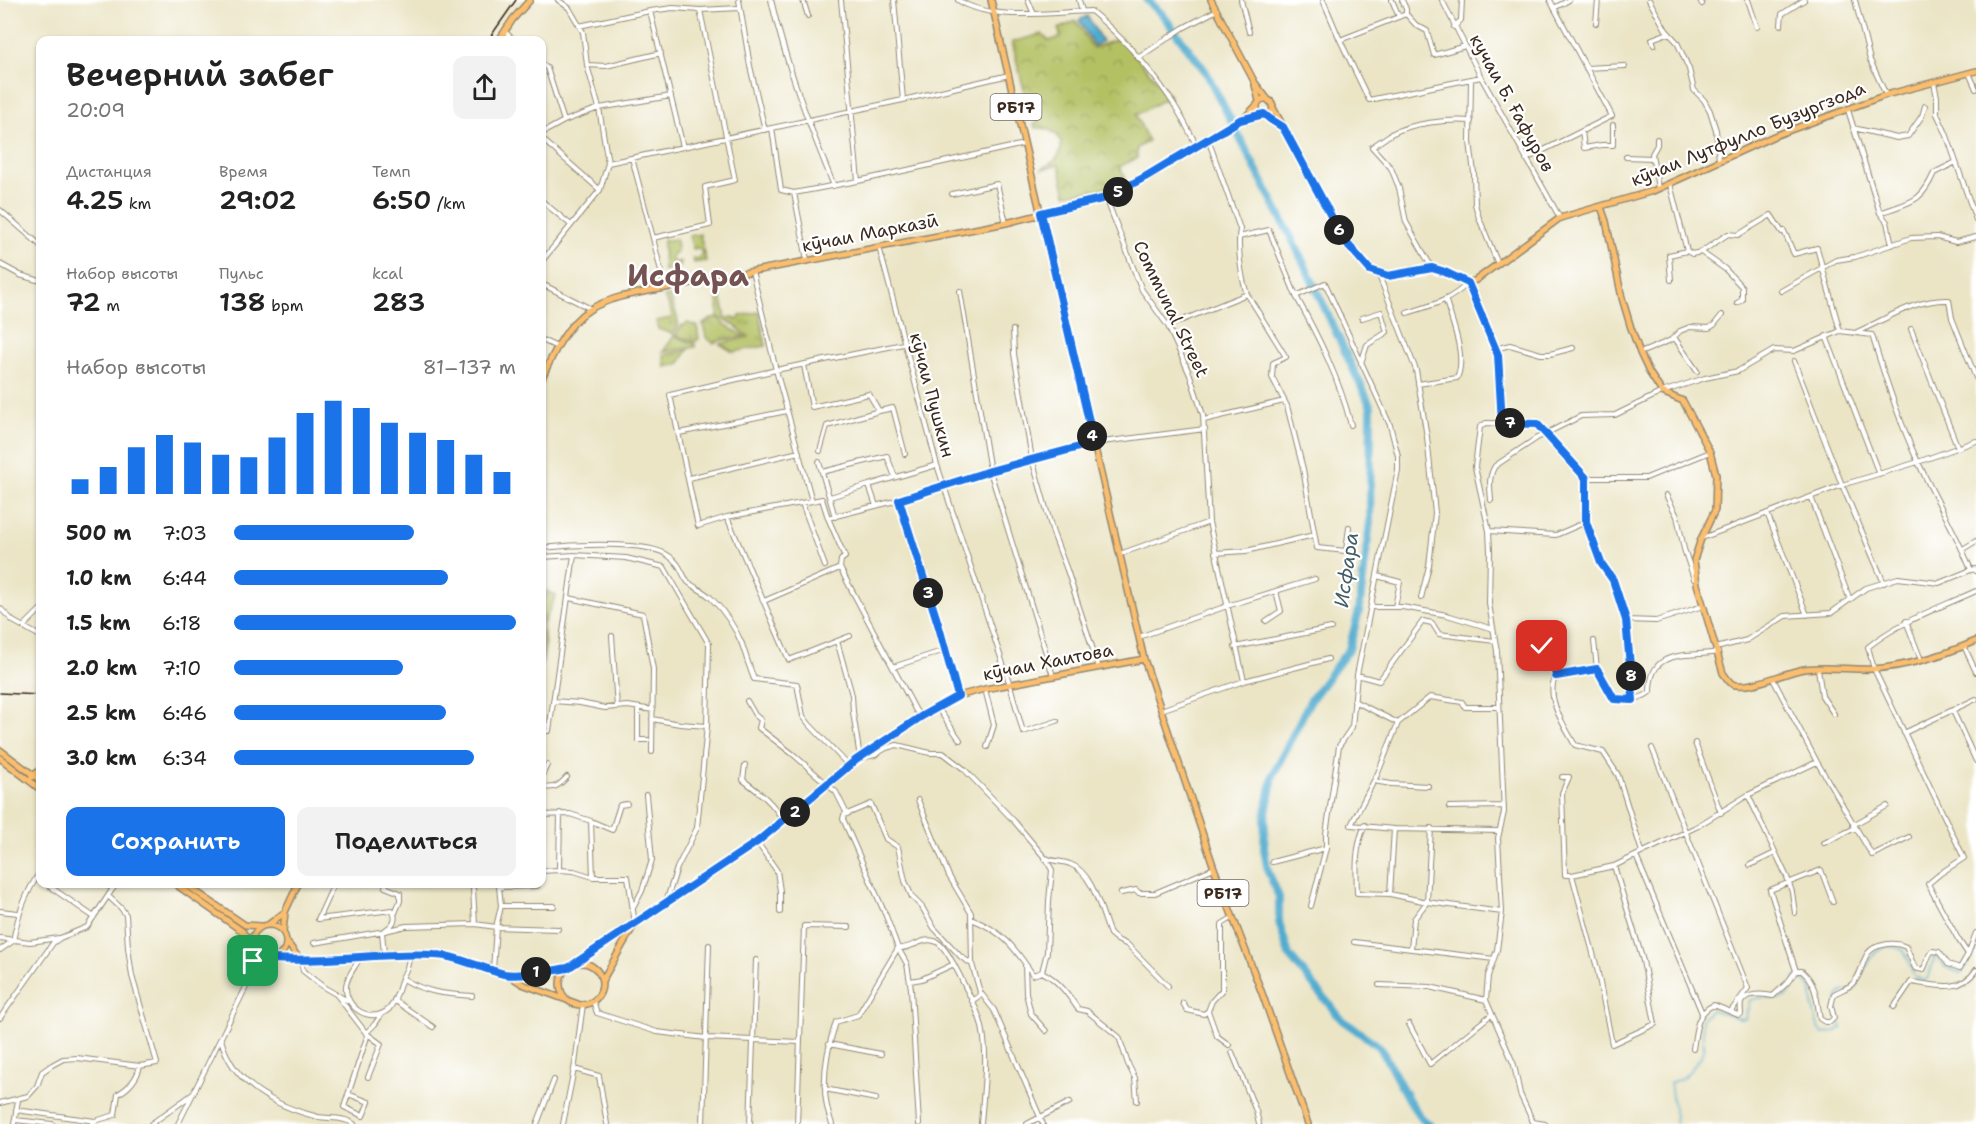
<!DOCTYPE html>
<html lang="ru">
<meta charset="utf-8">
<style>
:root{--surface:#fff;--page:#f2f2f2;--text:#222;--muted:#767676;--accent:#1a73e8}
body{margin:0;font-family:"Shantell Sans",sans-serif;background:var(--page);color:var(--text);height:100vh;display:flex;flex-direction:column;font-size:22px;white-space:nowrap}
*{box-sizing:border-box;margin:0}
p{font-size:20px;color:var(--muted)}
.icon{flex:none;width:33px;height:33px;fill:none;stroke:currentColor;stroke-width:2;stroke-linecap:round;stroke-linejoin:round}
.map{position:relative;flex:1;overflow:hidden}
.sheet{position:absolute;left:36px;top:36px;width:510px;height:852px;display:flex;flex-direction:column;background:var(--surface);border-radius:12px;box-shadow:0 2px 4px #0004}
.sheet>*{flex:none}
.pin{position:absolute;display:grid;place-items:center;width:51px;height:51px;color:#fff;margin:-26px;border-radius:12px;box-shadow:0 3px 9px #0006}
.km{position:absolute;width:30px;height:30px;margin:-15px;border-radius:50%;background:#222;color:#fff;font-size:16px;line-height:30px;text-align:center}
.round{display:grid;place-items:center;flex:none;width:63px;height:63px;border-radius:12px;background:var(--page)}
.summary{display:flex;align-items:center;justify-content:space-between;height:102px;padding:0 30px}
h1{font-size:33px;font-weight:600;line-height:45px}
.figures{display:grid;grid-template-columns:repeat(3,1fr);gap:9px;height:102px;padding:6px 30px}
.figures div{display:grid;align-content:center}
.figures b{font-size:26px;font-weight:600}
.figures small{font-size:16px;font-weight:400}
.figures p{font-size:16px}
.chart{height:168px;padding:12px 30px}
.chart p{display:flex;justify-content:space-between}
.chart svg{width:100%;height:108px;margin-top:6px;stroke:var(--accent);stroke-width:6}
.primary-button{display:flex;gap:12px;margin-top:auto;padding:12px 30px}
.primary-button a{flex:1;height:69px;border-radius:12px;background:var(--accent);color:#fff;font-size:24px;font-weight:600;line-height:69px;text-align:center}
.primary-button a+a{background:var(--page);color:var(--text)}
ul{padding:0 30px;list-style:none;font-size:20px}
li{display:grid;grid-template-columns:96px 72px 1fr;align-items:center;height:45px}
li i{height:15px;border-radius:8px;background:var(--accent)}
.map>svg:first-child{display:block}
</style>
<div class="map">
<svg width="1976" height="1124" viewBox="0 0 1976 1124">
<defs>
<pattern id="grass-tufts" width="24" height="20" patternUnits="userSpaceOnUse" patternTransform="scale(1.5)"><rect width="24" height="20" fill="#b4c163"/><path d="M3 7l-1-3M5 7V3M7 7l1-3M15 17l-1-3M17 17v-4M19 17l1-3" fill="none" stroke="#949d51"/></pattern>
<pattern id="cemetery-stones" width="16" height="16" patternUnits="userSpaceOnUse" patternTransform="scale(1.5)"><rect width="16" height="16" fill="#b4c163"/><path d="M2 7V4a2 2 0 0 1 4 0v3zM10 15v-3a2 2 0 0 1 4 0v3z" fill="#949d51"/></pattern>
<pattern id="park-crowns" width="20" height="18" patternUnits="userSpaceOnUse" patternTransform="scale(1.5)"><rect width="20" height="18" fill="#b4c163"/><path d="M2 6a3 3 0 1 1 6 0M12 15a3 3 0 1 1 6 0" fill="none" stroke="#949d51"/></pattern>
<pattern id="water-ripples" width="26" height="14" patternUnits="userSpaceOnUse" patternTransform="scale(1.5)"><rect width="26" height="14" fill="#51accf"/><path d="M2 4q2-2 4 0t4 0M15 11q2-2 4 0t4 0" fill="none" stroke="#448ca7"/></pattern>
</defs>
<rect width="100%" height="100%" fill="#fff"/>
<filter id="ink" filterUnits="userSpaceOnUse"><feTurbulence type="fractalNoise" baseFrequency=".0167" numOctaves="2"/><feDisplacementMap in="SourceGraphic" scale="12" xChannelSelector="R" yChannelSelector="G"/><feConvolveMatrix kernelMatrix="1 2 1 2 8 2 1 2 1" color-interpolation-filters="sRGB"/></filter>
<filter id="wash" filterUnits="userSpaceOnUse"><feTurbulence type="fractalNoise" baseFrequency=".008" numOctaves="4" result="noise"/><feDisplacementMap in="SourceGraphic" scale="24" xChannelSelector="R" yChannelSelector="G"/><feGaussianBlur stdDeviation="1.35" result="paint"/><feColorMatrix in="noise" values="0 0 0 0 0 0 0 0 0 0 0 0 0 0 0 0 0 1.4 0 .05"/><feComposite in="paint" operator="in"/></filter>
<g filter="url(#wash)">
<rect width="100%" height="100%" fill="#ebe5c6"/>
<path fill="url(#grass-tufts)" stroke="#787640" stroke-width="1.5" d="M700,234L706,261L694,263L693,258L699,259L702,252L698,248L693,249L689,236Z
M676,239L677,253H673L671,259L675,263L680,261L681,266L664,271L663,241Z
M719,286L726,318L734,317L736,320L739,319L740,316L759,312L766,346L733,352L720,344L749,337L734,325L718,317C718,308 720,297 716,288Z
M670,296C672,303 680,321 678,326C677,329 674,331 673,334L658,329L656,321L672,318L670,307L664,297Z
M718,318L724,324L730,327L731,329L745,336C733,339 723,339 713,343L706,337L703,324L711,319Z
M687,323L697,326L699,339L695,342L675,335L682,325L684,326Z
M674,336L695,344V347L663,352Z
M688,350L679,364L665,367L664,355Z"/>
<path fill="url(#cemetery-stones)" stroke="#787640" stroke-width="1.5" d="M542,589L556,595L543,625L545,647L542,665Z"/>
<path fill="url(#park-crowns)" stroke="#787640" stroke-width="1.5" d="M1076,21L1093,48L1120,38L1170,96L1136,115L1148,141L1137,148V158L1119,167L1125,177L1107,188L1066,194L1059,165L1042,169C1045,166 1051,164 1054,161C1070,145 1057,126 1035,128L1034,124L1038,123L1037,117L1031,118L1012,42L1042,34L1049,41L1061,37L1058,29Z"/>
<path fill="url(#water-ripples)" stroke="#466b76" stroke-width="1.5" d="M1087,16L1102,41L1094,46L1079,20Z"/>
<g fill="none" stroke-linecap="round" stroke-linejoin="round">
<path stroke="#51accf" stroke-width="1.5" d="M1676,1124L1670,1083L1684,1077L1700,1059L1704,1048L1702,1019L1711,1010L1725,1013L1740,1019H1745L1750,1000C1773,991 1788,1014 1795,977H1800L1811,987C1814,1004 1812,1020 1823,1034L1834,1032L1842,1028C1837,1016 1830,987 1852,991L1857,986C1868,965 1874,937 1903,950L1909,961L1914,976L1925,981L1929,976L1935,955L1945,967L1961,973L1975,952L1976,945"/>
<path stroke="#51accf" stroke-width="8" d="M1147,0L1162,14L1206,72L1298,251L1371,407L1370,522L1359,611L1349,649L1310,701L1273,775L1265,818L1264,849L1268,871L1279,897V922L1289,955L1342,1020L1380,1047L1408,1099L1421,1118L1429,1124"/>
</g>
</g>
<g filter="url(#ink)">
<g fill="none" stroke-linecap="round" stroke-linejoin="round">
<defs>
<path id="minor" d="M558,0L569,8L583,32L587,65L599,108L608,163L903,100L1009,75
M739,0L750,66L765,130
M771,0C786,64 809,125 834,186
M803,0L808,16
M841,0L858,181
M894,0L903,100
M958,0C992,22 1051,12 1091,11C1120,35 1148,66 1169,97C1180,112 1188,130 1197,146
M1028,0L1033,12
M1079,0L1082,11
M1241,0L1249,32
M1323,0L1340,40L1369,100L1481,77
M1392,0L1399,17
M1402,0L1406,9V14
M1442,0L1481,77L1560,218
M1649,0L1666,30L1677,42L1689,69L1694,90L1704,100L1710,111L1716,130L1719,160
M1700,0L1702,4
M1748,0L1757,27
M1855,0L1870,60L1886,95
M1554,8L1569,0
M650,11L683,147
M1596,23L1598,0
M1781,25L1782,14L1804,0
M579,26L650,11L673,8L700,10L740,8
M1454,27L1461,20L1462,0
M505,32L514,40
M1340,40L1406,14L1416,25L1427,31L1434,55L1465,46
M1654,45L1652,39L1668,33
M1138,58L1183,28L1217,10
M542,64L547,68L564,121L599,108L671,96
M587,65L606,66L661,53
M1586,68L1625,66
M1969,73L1976,89
M1471,79L1470,142L1474,173L1475,204L1479,218L1498,264
M1934,83L1937,97V114L1946,133L1976,220
M1848,110L1880,213L1887,222L1892,245
M772,128L781,190L794,193L858,181L1024,144
M1853,128L1897,138L1908,136L1922,116L1925,106
M1582,131L1584,148L1602,145H1613V125
M542,133L564,121
M542,139L600,190L608,163
M1208,139L1240,229C1237,246 1241,277 1247,294L1286,357L1273,363L1272,377L1287,406L1303,469L1317,548L1346,551L1349,527
M1657,139V145L1652,154L1658,188
M1626,157L1652,158
M632,158L653,238
M1526,159L1612,116L1550,0
M1670,184L1687,251L1692,254L1701,252L1725,269L1742,287V300L1737,303
M794,193L807,260
M952,194L997,184L1006,223
M1106,198L1142,290L1168,326L1190,375L1203,415L1209,522L1244,681
M542,201L571,225
M0,210L40,245
M1880,213C1910,201 1920,205 1934,173L1956,162
M1239,237L1269,230L1296,296
M879,247L937,465L1010,685L1023,732L1057,721
M1701,252L1728,234L1738,235L1771,215L1782,232L1784,231L1794,254L1817,248L1840,331
M542,261L600,190
M0,264L20,275L37,280
M1432,268L1406,222L1399,188L1391,168L1372,147C1378,143 1385,138 1391,134C1411,123 1449,119 1471,121
M752,271L776,370L812,501L822,499L828,518L899,500L990,471L1094,443L1205,429
M1378,273L1416,370L1427,437L1435,513L1429,566L1421,598
M1671,280L1669,255L1687,251
M542,284L591,309
M665,288L653,238L710,225L705,187L735,180L700,10
M960,291L990,471L1053,676
M1781,291L1836,260L1855,257L1911,238L1937,237L1956,242L1976,237
M1407,313C1432,305 1449,302 1468,283L1499,355L1502,423
M1168,326L1247,294
M1911,329L1958,448
M1013,330L1014,354L1032,459L1053,533L1067,570L1099,668
M1857,332C1889,318 1914,299 1949,300L1952,318L1976,378
M1826,336L1879,474
M1674,337L1697,371
M542,340L557,347
M1495,349L1510,345L1541,354H1550L1573,348
M1640,353L1671,340L1680,331L1690,327L1709,328L1714,325L1722,315
M1794,361L1842,485L1918,462L1976,441
M1361,363L1367,345L1387,332L1381,312L1362,318
M804,365L812,407L869,394L879,411L893,408L905,454
M1418,384L1457,378C1467,357 1452,322 1446,301
M1204,420L1284,401
M679,433L787,411
M820,451L827,426L879,411
M819,462L835,517
M822,472L887,456L895,477
M689,478L799,452
M1666,495L1677,516L1684,549L1694,579
M830,497L869,485
M1811,497L1850,600
M899,500L939,627L958,696
M1491,500C1490,488 1488,477 1495,466L1537,438L1581,416L1615,415L1662,392L1705,378L1738,371L1774,350L1794,351L1840,331L1872,335C1885,378 1899,421 1918,462C1935,498 1956,533 1971,570L1975,569L1976,571
M812,501L727,517L698,526L670,395L776,370L903,344
M802,503L825,566
M876,506L869,485L937,465
M1767,513L1807,615
M727,517L789,660L837,641L852,695L853,712L860,758L875,755L886,748L897,745L930,753H943L964,769L1014,821L1045,858L1052,870L1049,901L1047,952L1042,972L1033,975C1015,948 1003,931 971,919
M828,518L845,557L841,560L840,568L916,711L922,716
M1586,522L1601,563L1613,581L1626,620L1633,700
M1489,531L1556,535L1586,522V478
M1702,538L1842,485L1884,583
M542,548C569,545 649,540 669,556C682,565 681,574 688,582C695,588 704,591 711,598C724,611 735,627 742,644C746,656 749,667 754,679L797,684L803,716L809,724L849,766
M1963,549L1976,541
M1215,553L1246,551L1314,535
M1120,554L1209,522
M542,557L574,555L626,558L664,567L709,644L707,726L697,828L677,868L666,902
M1377,576L1400,582L1395,607
M569,598L643,614L653,669L652,752
M764,601L840,568
M1371,607H1402L1447,615L1493,629
M0,608L13,621L40,636
M1626,620L1656,621L1703,606
M1266,621L1281,611L1276,591
M1906,621L1921,660
M24,626L40,610
M612,636L617,707
M1139,637L1227,606L1315,579
M837,641L850,636
M1534,641C1546,648 1553,662 1556,676
M1594,641L1597,669L1615,698C1628,699 1639,701 1650,692C1650,647 1686,658 1718,652
M1964,646L1976,672
M1235,647L1331,628
M1716,648L1747,640L1785,616L1831,613L1866,588L1898,578L1939,583L1971,570
M893,667L945,650
M1597,669L1556,676C1544,697 1565,727 1575,745L1603,752L1618,775L1642,852
M1818,669L1822,696L1834,714
M1357,675L1379,681L1423,621L1432,623L1439,634L1495,641
M1773,679L1817,762L1872,855L1909,837
M985,689L994,725L987,747
M553,701L580,703L605,708L628,706L653,710
M747,701L755,715L761,720L759,728L794,755L836,792L847,814L844,815L843,819L886,916L898,948L907,964L911,989L919,1124
M1354,701L1398,723
M937,707L960,740
M1499,707H1465L1462,702L1430,697L1398,723L1378,773L1351,825L1394,829L1499,831
M638,709V740H648
M1161,710L1244,681L1328,659
M1953,711L1976,761
M652,719L680,724L707,726
M542,731H549L574,555
M1904,733L1976,699
M1695,743L1721,813
M1652,748L1748,988L1731,1011
M745,765L743,780C759,792 774,803 783,821
M542,776L547,765
M1562,777H1569L1562,793L1565,875H1572L1614,866L1696,827L1748,795L1817,762
M1374,781L1391,784L1428,786
M542,787C554,789 559,786 567,777
M1748,795L1787,877L1792,892L1795,913
M918,800L949,876L971,913L972,963
M1449,807L1504,806
M560,813L559,870L574,871L593,877H628L635,924
M847,814L871,804L886,839L898,847L905,881L912,897L922,907L934,928L961,957L972,964L980,992L979,996L972,1001
M542,815L570,814L591,821L593,877
M591,821L612,830L620,805L627,804
M1365,825C1355,847 1356,869 1357,893L1390,894L1427,902L1431,828
M1853,825L1887,806
M757,842L777,871L780,891V912
M1824,843L1855,828
M1636,856L1702,1013
M1046,858C1054,862 1062,861 1070,864C1093,872 1101,912 1110,934L1117,940L1128,945L1168,986
M1272,862L1326,848
M1750,865L1775,853
M542,871L559,870
M1572,875L1597,968L1612,1044L1655,1024L1643,961L1614,866
M46,884L94,917
M105,884L113,889
M334,884L318,919L392,910C399,920 391,927 382,932L384,954
M386,884L385,887L400,893V901L395,913
M473,889L475,924L496,927L501,906H554
M1121,893L1136,890L1139,893H1155L1214,868
M1390,894L1394,829
M501,906L499,887L537,886
M1311,906L1326,848V834L1339,746L1352,727L1357,675L1398,470V456L1390,425L1325,283L1296,296C1319,338 1339,378 1351,425
M632,910L642,891L652,860L646,795
M0,911L18,913
M0,938L30,942L59,938
M1354,942L1494,959
M314,943L385,931L406,926L475,924
M1411,949L1414,919L1427,902L1502,912
M0,950L13,941C18,915 25,894 40,872
M410,954L407,968L402,978C425,993 445,994 472,996
M1968,954L1958,939L1928,884L1941,873L1964,858L1874,669L1868,647C1900,621 1939,608 1976,591
M360,957C356,967 347,975 346,986C344,1008 372,1025 389,1009C396,1001 399,988 402,978
M301,961L303,971L325,988L348,1001
M1025,965L1026,993L1031,1014L1046,1031
M493,970L496,927L558,929
M1796,971L1770,890L1821,870L1833,902
M1042,972C1058,980 1068,994 1078,1009L1087,1011L1119,1037L1128,1064L1135,1078L1137,1101
M253,974L270,959
M910,981L922,979L954,964
M1379,985L1430,987L1486,1000
M980,992L994,1010L1043,1124
M336,994L366,1033L367,1037L344,1107L363,1116L369,1102L348,1094
M394,1000L433,1027
M593,1001L597,1013L657,1032L706,1038L800,1042
M1183,1003L1187,1010L1204,1014L1208,1011
M1894,1007L1911,982C1936,985 1960,994 1976,970
M0,1018L53,943L60,938L87,927L116,884
M1409,1024L1430,1064L1492,1014
M221,1039C232,1084 277,1107 318,1117C330,1119 345,1117 354,1124
M829,1044L881,1054
M1229,1045L1217,1036L1208,1011L1212,1001L1222,990V924L1232,918
M1693,1049C1696,1031 1696,1012 1714,1005L1738,1015L1741,1014C1741,1010 1740,1007 1741,1003C1745,992 1765,994 1773,996L1787,983L1796,971H1802C1817,984 1817,1001 1820,1019L1825,1022H1830L1834,1018L1831,1006L1834,994C1839,991 1847,988 1851,985C1867,972 1858,949 1883,945C1891,943 1898,943 1906,947L1915,968L1923,970C1927,964 1927,956 1932,951L1939,952L1948,964L1960,968L1968,954L1976,933
M1232,1052L1256,1111L1259,1124
M574,1069L599,1076L607,1124
M368,1077L381,1044L366,1033L375,1024L381,1015
M825,1089L876,1099
M0,1103L28,1096L37,1086L42,1072L52,1065L63,1059L77,1058L140,1066L157,1063L132,976L128,948L126,915L121,908L108,896
M16,1110L95,1121
M15,1120L52,1124
M14,1124L18,1100
M92,1124L95,1121L115,1115L118,1094C129,1088 137,1079 140,1066
M151,1124L193,1094
M178,1124L252,975L253,948
M537,1124L554,1080
M563,1124L575,1064L583,1004
M703,1124L709,945
M750,1124L756,960
M797,1124L804,926L849,927
M832,1124C819,1091 825,1055 836,1022L858,1015L898,948C911,950 924,935 937,942C946,947 955,967 960,976C968,994 980,1012 983,1032C988,1062 983,1094 981,1124
M1027,1124L1070,1102
M1545,1124L1533,1122L1520,1094L1514,1065L1486,1000L1488,976L1497,950L1502,912L1498,838L1504,812L1497,651L1489,604L1490,551L1489,531L1475,467L1480,427L1486,423L1537,424L1586,478H1646L1710,452"/>
<path id="major" d="M991,0L1144,659L1214,868L1263,996L1308,1124
M1211,0L1255,83L1269,101
M499,40L513,19L530,0
M1255,85L1259,101
M1257 107a8 8 0 1 1 16 0a8 8 0 1 1-16 0Z
M1272,106L1344,240L1370,270L1388,276L1433,268L1445,272L1468,283L1476,280L1560,218L1653,191L1774,136L1886,95L1976,71
M1265,114L1270,119L1283,126
M1244,118L1257,105
M1601,207L1606,221L1622,298L1631,328L1640,353L1649,372L1662,392L1683,401L1710,452L1716,475L1715,510L1701,539L1694,560L1697,584L1723,673C1727,678 1730,685 1736,685C1755,688 1785,672 1804,669C1827,666 1851,670 1873,669C1909,666 1944,655 1976,641
M542,378C552,356 567,323 589,310C611,296 639,293 665,288L1006,223L1106,198L1145,177L1241,120L1263,114
M0,750L40,780
M0,758L40,789
M32,777L40,770
M175,884L242,931L252,946
M185,884L245,925L261,926
M252 942a17 17 0 1 1 34 0a17 17 0 1 1-34 0Z
M268,925L285,912
M283,932L285,912L298,884
M286,941L301,961
M273,959L301,961L384,954L437,955L507,974L522,984L578,1004
M577,963L757,842L856,760L937,707L958,696L985,689L1144,659
M560 984a21 21 0 1 1 42 0a21 21 0 1 1-42 0Z
M507,974L545,972L568,968
M602,981L634,925"/>
</defs>
<use href="#minor" stroke="#938872" stroke-width="6"/>
<use href="#major" stroke="#938872" stroke-width="8"/>
<use href="#minor" stroke="#fff" stroke-width="4"/>
<use href="#major" stroke="#fabe6e" stroke-width="5"/>
<path stroke="#3b2a1e" stroke-width="1.5" d="M488,40L516,0
M0,693L40,695"/>
</g>
</g>
<g fill="none" stroke-linecap="round" stroke-linejoin="round" filter="url(#ink)">
<defs>
<path id="route" d="M253,961L252,975L270,959H273C327,963 380,952 434,955C455,955 483,969 504,974C522,977 550,971 568,968L757,842L856,760L922,716L958,696L939,627L899,500L990,471L1094,443L1041,213L1106,198L1145,177L1240,120L1264,114L1270,119L1283,127L1344,240L1370,270L1388,276L1432,268L1445,272L1468,283L1498,355L1502,423L1537,424L1586,478V522L1601,563L1613,580L1626,620L1633,700L1614,699L1597,669L1556,676L1554,667L1542,646"/>
</defs>
<use href="#route" stroke="#fff" stroke-width="12"/>
<use href="#route" stroke="#1a73e8" stroke-width="8"/>
</g>
<g text-anchor="middle" dominant-baseline="central" stroke-width="4.5" stroke-linejoin="round" paint-order="stroke">
<g fill="#fff" stroke="#766a62" stroke-width="1.5">
<rect x="990.5" y="94" width="51" height="26" rx="4.5"/>
<rect x="1197.5" y="880" width="51" height="26" rx="4.5"/>
</g>
<g font-size="16" font-weight="bold" fill="#3b2a1e">
<text x="1016" y="107">РБ17</text>
<text x="1223" y="893">РБ17</text>
</g>
<g font-size="18" fill="#3b2a1e" stroke="#fff">
<text transform="translate(1512 103) rotate(61)">кучаи Б. Ғафуров</text>
<text transform="translate(1748 134) rotate(-22)">кӯчаи Лутфулло Бузургзода</text>
<text transform="translate(870 233) rotate(-11)">кӯчаи Марказӣ</text>
<text transform="translate(1171 309) rotate(64)">Communal Street</text>
<text transform="translate(932 395) rotate(75)">кӯчаи Пушкин</text>
<text transform="translate(1048 662) rotate(-11)">кӯчаи Хаитова</text>
</g>
<g font-size="20" font-style="italic" fill="#445e65" stroke="#fff">
<text transform="translate(1346 570) rotate(-82)">Исфара</text>
</g>
<g font-size="30" font-weight="bold" fill="#745352" stroke="#fff">
<text x="688" y="275">Исфара</text>
</g>
</g>
</svg>
<div class="pin" style="left:253px;top:961px;background:#1e9e55"><svg class="icon" aria-label="arrive" viewBox="0 0 24 24"><path d="M6 21V4h12l-3 4 3 4H6"/></svg></div>
<div class="pin" style="left:1542px;top:646px;background:#d93025"><svg class="icon" aria-label="check" viewBox="0 0 24 24"><path d="M5 12l5 5 9-10"/></svg></div>
<b class="km" style="left:536px;top:972px">1</b>
<b class="km" style="left:795px;top:812px">2</b>
<b class="km" style="left:928px;top:593px">3</b>
<b class="km" style="left:1092px;top:436px">4</b>
<b class="km" style="left:1118px;top:192px">5</b>
<b class="km" style="left:1339px;top:230px">6</b>
<b class="km" style="left:1510px;top:423px">7</b>
<b class="km" style="left:1631px;top:676px">8</b>
<section class="sheet">
<div class="summary"><div><h1>Вечерний забег</h1><p>20:09</p></div><a class="round"><svg class="icon" aria-label="share" viewBox="0 0 24 24"><path d="M12 15V3M7 8l5-5 5 5M5 13v7h14v-7"/></svg></a></div>
<div class="figures">
<div><p>Дистанция</p><b>4.25<small> km</small></b></div>
<div><p>Время</p><b>29:02</b></div>
<div><p>Темп</p><b>6:50<small> /km</small></b></div>
</div>
<div class="figures">
<div><p>Набор высоты</p><b>72<small> m</small></b></div>
<div><p>Пульс</p><b>138<small> bpm</small></b></div>
<div><p>kcal</p><b>283</b></div>
</div>
<div class="chart"><p><span>Набор высоты</span>81–137 m</p>
<svg viewBox="0 0 160 44" preserveAspectRatio="none"><path d="M5 44V38M15 44V33M25 44V25M35 44V20M45 44V23M55 44V28M65 44V29M75 44V21M85 44V11M95 44V6M105 44V9M115 44V15M125 44V19M135 44V22M145 44V28M155 44V35"/></svg>
</div>
<ul>
<li><b>500 m</b>7:03<i style="width:64%"></i></li>
<li><b>1.0 km</b>6:44<i style="width:76%"></i></li>
<li><b>1.5 km</b>6:18<i style="width:100%"></i></li>
<li><b>2.0 km</b>7:10<i style="width:60%"></i></li>
<li><b>2.5 km</b>6:46<i style="width:75%"></i></li>
<li><b>3.0 km</b>6:34<i style="width:85%"></i></li>
</ul>
<div class="primary-button"><a>Сохранить</a><a>Поделиться</a></div>
</section>
</div>
